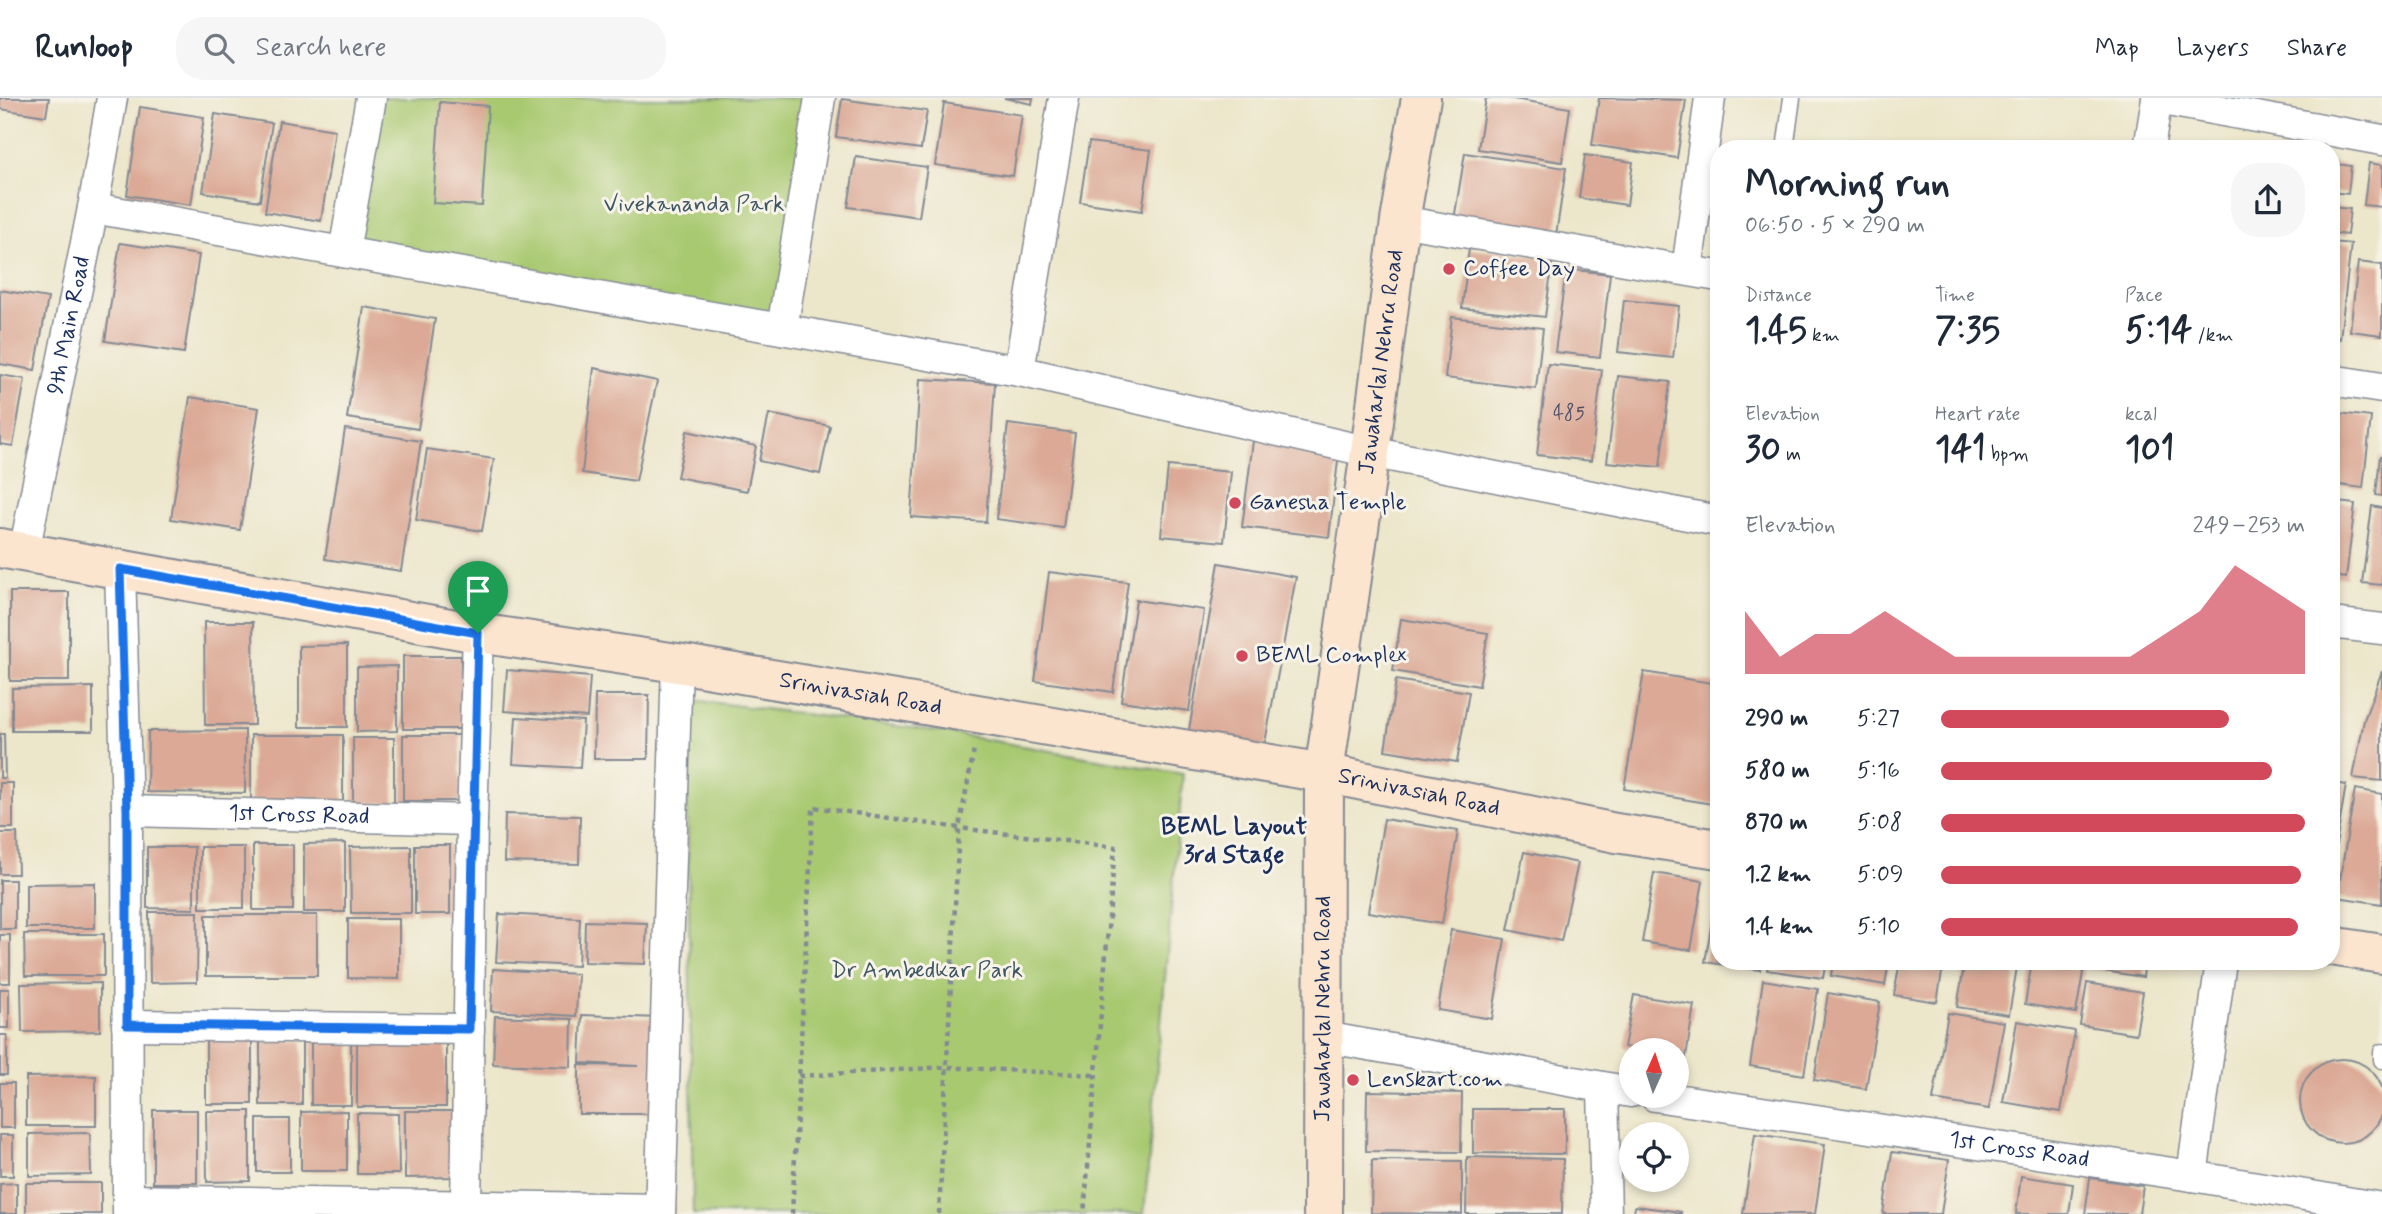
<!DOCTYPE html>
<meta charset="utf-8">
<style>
:root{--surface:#fff;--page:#f6f6f7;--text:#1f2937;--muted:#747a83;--line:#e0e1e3;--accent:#d1495b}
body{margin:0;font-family:Mynerve,sans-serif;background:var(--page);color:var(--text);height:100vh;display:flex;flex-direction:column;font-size:26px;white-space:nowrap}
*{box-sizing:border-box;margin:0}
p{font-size:23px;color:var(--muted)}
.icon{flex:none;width:38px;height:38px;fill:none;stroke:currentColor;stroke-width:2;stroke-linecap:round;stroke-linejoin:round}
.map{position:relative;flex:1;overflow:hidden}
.panel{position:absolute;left:1710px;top:42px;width:630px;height:830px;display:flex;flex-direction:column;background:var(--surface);border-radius:28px;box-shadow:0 4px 10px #0003}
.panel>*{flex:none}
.needle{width:46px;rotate:3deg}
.fabs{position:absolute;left:1619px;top:940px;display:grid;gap:14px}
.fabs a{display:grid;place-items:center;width:70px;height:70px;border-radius:50%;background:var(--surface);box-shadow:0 4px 10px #0003;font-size:35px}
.pin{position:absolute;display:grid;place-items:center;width:60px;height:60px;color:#fff;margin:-72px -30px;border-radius:50% 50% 50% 0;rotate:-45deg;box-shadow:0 0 7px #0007}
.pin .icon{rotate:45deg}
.round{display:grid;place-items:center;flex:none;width:74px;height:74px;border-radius:28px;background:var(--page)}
.headline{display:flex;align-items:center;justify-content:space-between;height:119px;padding:0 35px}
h1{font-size:38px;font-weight:700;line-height:52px}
.metrics{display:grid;grid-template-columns:repeat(3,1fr);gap:10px;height:119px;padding:7px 35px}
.metrics div{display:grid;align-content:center}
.metrics b{font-size:35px;font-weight:700}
.metrics small{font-size:19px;font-weight:400}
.metrics p{font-size:19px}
.chart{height:196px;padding:14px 35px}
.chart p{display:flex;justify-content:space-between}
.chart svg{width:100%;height:126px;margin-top:7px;fill:var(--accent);opacity:.7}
ul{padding:0 35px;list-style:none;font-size:23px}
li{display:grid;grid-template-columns:112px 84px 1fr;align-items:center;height:52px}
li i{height:18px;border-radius:9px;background:var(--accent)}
header{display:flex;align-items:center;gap:42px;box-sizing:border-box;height:98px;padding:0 35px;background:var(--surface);border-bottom:2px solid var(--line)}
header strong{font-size:33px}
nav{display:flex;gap:38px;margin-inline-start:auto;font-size:24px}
.search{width:490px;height:63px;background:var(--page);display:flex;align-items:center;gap:18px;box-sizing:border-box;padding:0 24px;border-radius:28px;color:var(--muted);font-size:26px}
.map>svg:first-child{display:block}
</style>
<header>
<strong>Runloop</strong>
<div class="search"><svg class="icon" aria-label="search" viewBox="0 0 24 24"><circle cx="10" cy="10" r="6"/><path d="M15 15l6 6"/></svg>Search here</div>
<nav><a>Map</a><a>Layers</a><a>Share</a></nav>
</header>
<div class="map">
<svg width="2382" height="1116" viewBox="0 0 2382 1116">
<rect width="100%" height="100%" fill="#f7f3e8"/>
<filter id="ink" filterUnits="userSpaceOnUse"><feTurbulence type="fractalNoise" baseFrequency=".0143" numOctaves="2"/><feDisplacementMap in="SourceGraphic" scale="14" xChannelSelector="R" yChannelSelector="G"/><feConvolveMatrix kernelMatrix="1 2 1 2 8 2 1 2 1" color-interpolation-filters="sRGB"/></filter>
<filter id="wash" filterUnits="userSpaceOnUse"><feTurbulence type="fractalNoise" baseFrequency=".00686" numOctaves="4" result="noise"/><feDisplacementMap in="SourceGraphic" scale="28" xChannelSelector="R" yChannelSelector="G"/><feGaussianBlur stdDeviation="1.57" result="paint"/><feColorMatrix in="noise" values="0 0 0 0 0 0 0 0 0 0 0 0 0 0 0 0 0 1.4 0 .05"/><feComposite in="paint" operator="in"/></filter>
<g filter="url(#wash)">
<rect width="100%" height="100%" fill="#ece6ca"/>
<path fill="#a9c971" stroke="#627c68" stroke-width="2" d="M371,0H820L782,231L344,154Z
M686,601L943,634L1183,676L1144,1116H693Z"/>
<g id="blocks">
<path fill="#dba995" d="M0,0H49L46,18L0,11Z
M1004,0H1033L1032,6Z
M1486,0H1507L1570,10L1562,64L1478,51Z
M1599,0L1686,2L1677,60L1592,47Z
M842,1L927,13L921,51L836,39Z
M440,4L488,8L482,108L433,105Z
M944,5L1022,17L1013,78L935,67Z
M140,9L204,19L191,107L127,97Z
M215,16L272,25L260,103L203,94Z
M279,23L335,32L321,123L265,114Z
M1089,44L1151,52L1142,113L1080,104Z
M1465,55L1566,70L1555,144L1453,128Z
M1585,57L1633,64L1627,107L1579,100Z
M856,59L927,69L919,119L848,109Z
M2331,65L2351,68L2348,96L2331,94Z
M2369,65L2382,67V109L2364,107Z
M2331,109L2350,111L2347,137L2331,135Z
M2331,144L2351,146L2340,241L2331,240Z
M120,145L199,157L184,255L105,243Z
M1469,151L1553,160L1545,219L1462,210Z
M2358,164L2382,167V237L2350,233Z
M1566,171L1610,176L1600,259L1555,254Z
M0,192L48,200L35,272L0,266Z
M1624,202L1679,208L1673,260L1618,254Z
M364,209L435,221L418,331L347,320Z
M1452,219L1543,230L1536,291L1445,280Z
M1548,266L1602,272L1591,363L1537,357Z
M594,270L657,283L636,383L582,375Z
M0,277L25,281L13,348L0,346Z
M1618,278L1670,284L1660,369L1607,364Z
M920,281L995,285L986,424L911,419Z
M190,299L259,310L240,432L171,421Z
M2331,314L2371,319L2363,390L2331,386Z
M769,316L830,328L820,376L759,363Z
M1008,326L1075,335L1063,430L996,421Z
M345,331L421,343L401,473L325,461Z
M687,333L756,348L747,393L677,379Z
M1253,343L1339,354L1329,439L1242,429Z
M427,351L494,361L482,433L416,422Z
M2380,358H2382V398L2376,397Z
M1168,368L1231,374L1224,444L1161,438Z
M2331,403L2355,406L2346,480L2331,478Z
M2372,408L2382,410V487L2362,485Z
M1219,465L1296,479L1264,650L1188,637Z
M1049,474L1128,484L1113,594L1035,583Z
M10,494H69V583H10Z
M1136,502L1204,512L1189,613L1121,603Z
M1401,521L1488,535L1479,588L1393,573Z
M204,524H253L254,627H205Z
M347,547V629H299V548Z
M403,558H461L462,631H403Z
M397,568V633L357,634V569Z
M507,572L590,579L587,619L504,613Z
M2382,573V683L2353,680L2364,622Z
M1644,574L1718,586V707L1624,691Z
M1396,582L1469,594L1457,664L1385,652Z
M93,589V633H12V590Z
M595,597H649L648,661H594Z
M516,619L583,623L580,670L513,666Z
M245,632V695L147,694L148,633Z
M0,636H4L5,680H0Z
M251,637H343V704H251Z
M403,637H460V703H403Z
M353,640H394V705H353Z
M2331,684L2346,687L2332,770H2331Z
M0,685H13V730H0Z
M2355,691L2382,696V806L2337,799Z
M505,716L580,718L579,766L504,764Z
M1384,721L1458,733L1442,826L1368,814Z
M0,735H17L18,776H0Z
M345,745V814H304V746Z
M253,747H293V812H253Z
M415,747H450V816H415Z
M411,748V815H351L350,749Z
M147,749H194V811L147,810Z
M200,749H244V810H200Z
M1524,754L1578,765L1561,843L1508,832Z
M1654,775L1703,783L1691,852L1642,844Z
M0,782H15V831H0Z
M95,785V830H26V786Z
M1717,793L1718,863H1761L1760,872L1705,864Z
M149,814H198L197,884L150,885Z
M499,816L580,820L578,868L496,864Z
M206,817H317V878H206Z
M348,821H399V881L348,880Z
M585,823L647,825L645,866L584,864Z
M1451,832L1505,841L1492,921L1438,912Z
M24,836H104V878H25Z
M0,837H10V885H0Z
M1769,863H1826L1823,880L1767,872Z
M1833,863H1889L1885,887L1831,878Z
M1900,863H1944L1937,904L1894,897Z
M1965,863H2018L2009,917L1957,909Z
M2032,863H2085L2076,915L2025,906Z
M2091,863H2145L2143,879L2090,871Z
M493,871L578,876L576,918L491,913Z
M1763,882L1818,891L1804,977L1750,968Z
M100,885V933L22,934L21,886Z
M2087,885L2143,894L2136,936L2080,927Z
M0,891H9V930H0Z
M1828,895L1880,904L1866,991L1814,982Z
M1634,897L1694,907L1686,959L1676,958V952H1642L1624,949Z
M1948,915L2004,924L1989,1011L1933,1002Z
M582,917L658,920V1016H579V967L638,968L580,965Z
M495,918L572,921L571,969L493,966Z
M2017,923L2075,933L2061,1014L2003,1004Z
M0,937H7V977H0Z
M206,938H252V1006H206Z
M357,938H446V1009H357Z
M311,942H351V1007H311Z
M260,943H302V1007H260Z
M2300 1003a42 42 0 1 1 84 0a42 42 0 1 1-84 0Z
M96,978V1028H26V979Z
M0,985H14V1030H0Z
M1367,993L1462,995L1461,1054L1366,1053Z
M1473,1011H1565V1056L1473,1055Z
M153,1012H197V1085H153Z
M206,1013H250V1083L207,1084Z
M347,1013V1073H301V1014Z
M405,1013H453V1079L405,1080Z
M357,1015L398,1016L399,1076H357Z
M257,1021H290V1074H257Z
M90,1035L91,1077L29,1078V1036Z
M1755,1036L1825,1046L1815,1116H1743Z
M0,1037H13V1078H0Z
M1892,1054L1949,1062L1941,1116H1883Z
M1467,1059L1563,1061L1562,1116H1466Z
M1372,1062L1462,1063V1116L1371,1115Z
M2021,1078L2073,1086L2069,1116H2016Z
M2090,1080L2143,1088L2139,1116H2085Z
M17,1085V1116H0V1086Z
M26,1085H101V1116H26Z
M1635,1108L1681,1114V1116H1634Z"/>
</g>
</g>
<g filter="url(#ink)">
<use href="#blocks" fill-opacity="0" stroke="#848a94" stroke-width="2"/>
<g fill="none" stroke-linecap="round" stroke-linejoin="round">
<defs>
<path id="lane" d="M1785,51L1792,0
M2382,954V962"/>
<g id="street">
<path d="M2157,1L2382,42"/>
<path d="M2149,51L2157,0"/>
<path d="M93,110L1019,273L1370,354L1718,423"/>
<path d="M1400,123L1718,178"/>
<path d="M344,154L371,0"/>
<path d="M1687,172L1710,0"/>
<path d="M782,231L820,0"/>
<path d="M1019,273L1064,0"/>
<path d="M2331,282L2382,290"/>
<path id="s1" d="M24,454L93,110L112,0"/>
<path d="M120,471L127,713L128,1116"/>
<path d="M2331,525L2382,531"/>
<path id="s2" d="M127,713L472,722"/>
<path d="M127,927L469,931"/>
<path d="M1324,939L1631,994"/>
<path d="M1603,990L1606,1116"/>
<path id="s3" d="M1655,998L2192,1078L2382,1110"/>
<path d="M2192,1078L2221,863"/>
<path d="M128,1102L660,1111"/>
<path d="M466,1108L472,722L478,535"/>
<path d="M660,1116L677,565"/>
</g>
<g id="secondary">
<path id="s4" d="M0,450L478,535L677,565L1324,675L1616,735L1718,751"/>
<path d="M2331,848L2382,856"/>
<path id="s5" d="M1323,1116L1324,675L1370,354L1400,123L1421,0"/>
</g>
</defs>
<use href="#lane" stroke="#848a94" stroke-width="19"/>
<use href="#street" stroke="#848a94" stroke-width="33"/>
<use href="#secondary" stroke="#848a94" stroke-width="42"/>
<path stroke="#848a94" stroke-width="4.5" stroke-dasharray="5 5" stroke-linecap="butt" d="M799,978L947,969L1095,977
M792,1116L813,709L959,730L1115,749L1084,1116
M939,1116L959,730L974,652"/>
<use href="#lane" stroke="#fff" stroke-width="16"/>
<use href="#street" stroke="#fff" stroke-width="30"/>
<use href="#secondary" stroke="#fce5cf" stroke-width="38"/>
</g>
</g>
<g fill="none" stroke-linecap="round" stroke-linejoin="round" filter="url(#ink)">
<defs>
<path id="route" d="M120,471L478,535L469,931L127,927V713Z"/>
</defs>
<use href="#route" stroke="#fff" stroke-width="14"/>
<use href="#route" stroke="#1a73e8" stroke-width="9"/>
</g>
<g fill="#d1495b" stroke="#f7f3e8" stroke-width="2.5">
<circle cx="1449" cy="171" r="7"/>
<circle cx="1235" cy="405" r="7"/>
<circle cx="1242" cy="558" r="7"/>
<circle cx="1353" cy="982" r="7"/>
</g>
<g text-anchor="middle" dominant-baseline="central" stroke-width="6" stroke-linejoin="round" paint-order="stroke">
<g font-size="19" fill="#4b4e6c">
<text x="1569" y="315">485</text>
</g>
<g font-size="23" fill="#3e5663" stroke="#f7f3e8">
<text x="694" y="107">Vivekananda Park</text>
<text x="927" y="873">Dr Ambedkar Park</text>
</g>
<g font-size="23" fill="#1b2f5e" stroke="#f7f3e8" text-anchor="start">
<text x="1463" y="171">Coffee Day</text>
<text x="1249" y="405">Ganesha Temple</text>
<text x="1256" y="558">BEML Complex</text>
<text x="1367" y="982">Lenskart.com</text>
</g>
<g font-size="23" fill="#1b2f5e" stroke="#f7f3e8">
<text stroke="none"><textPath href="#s1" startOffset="231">9th Main Road</textPath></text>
<text stroke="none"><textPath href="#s5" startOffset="856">Jawaharlal Nehru Road</textPath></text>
<text stroke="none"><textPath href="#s4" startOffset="873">Srinivasiah Road</textPath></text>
<text stroke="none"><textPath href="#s4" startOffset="1440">Srinivasiah Road</textPath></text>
<text stroke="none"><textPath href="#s2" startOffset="172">1st Cross Road</textPath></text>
<text stroke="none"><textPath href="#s5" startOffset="205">Jawaharlal Nehru Road</textPath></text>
<text stroke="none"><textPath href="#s3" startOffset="368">1st Cross Road</textPath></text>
</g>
<g font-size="24" font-weight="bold" fill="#1b2f5e" stroke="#f7f3e8">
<text x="1234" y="729">BEML Layout<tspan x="1234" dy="28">3rd Stage</tspan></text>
</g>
</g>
</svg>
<div class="fabs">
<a><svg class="needle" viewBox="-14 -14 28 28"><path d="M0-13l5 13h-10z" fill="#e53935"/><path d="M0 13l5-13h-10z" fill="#747a83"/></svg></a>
<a><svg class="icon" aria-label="locate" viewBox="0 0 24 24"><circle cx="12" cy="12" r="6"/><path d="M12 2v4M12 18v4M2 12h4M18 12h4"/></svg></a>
</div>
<div class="pin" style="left:478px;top:535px;background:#1e9e55"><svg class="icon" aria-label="arrive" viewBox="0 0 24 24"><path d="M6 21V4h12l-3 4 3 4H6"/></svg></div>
<section class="panel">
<div class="headline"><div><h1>Morning run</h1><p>06:50 · 5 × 290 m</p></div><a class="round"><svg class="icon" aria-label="share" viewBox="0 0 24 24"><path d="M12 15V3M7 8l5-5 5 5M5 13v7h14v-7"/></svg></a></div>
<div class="metrics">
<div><p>Distance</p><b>1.45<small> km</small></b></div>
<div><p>Time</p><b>7:35</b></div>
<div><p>Pace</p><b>5:14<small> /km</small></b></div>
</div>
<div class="metrics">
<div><p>Elevation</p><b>30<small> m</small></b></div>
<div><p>Heart rate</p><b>141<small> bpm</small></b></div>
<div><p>kcal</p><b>101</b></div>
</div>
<div class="chart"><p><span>Elevation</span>249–253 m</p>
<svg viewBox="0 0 160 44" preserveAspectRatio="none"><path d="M0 44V22L10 38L20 30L30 30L40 22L50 30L60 38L70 38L80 38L90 38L100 38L110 38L120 30L130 22L140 6L150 14L160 22V44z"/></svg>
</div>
<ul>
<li><b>290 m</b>5:27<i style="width:79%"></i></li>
<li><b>580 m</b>5:16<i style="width:91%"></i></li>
<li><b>870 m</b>5:08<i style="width:100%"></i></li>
<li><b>1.2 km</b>5:09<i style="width:99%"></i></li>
<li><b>1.4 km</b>5:10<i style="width:98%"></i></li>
</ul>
</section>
</div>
